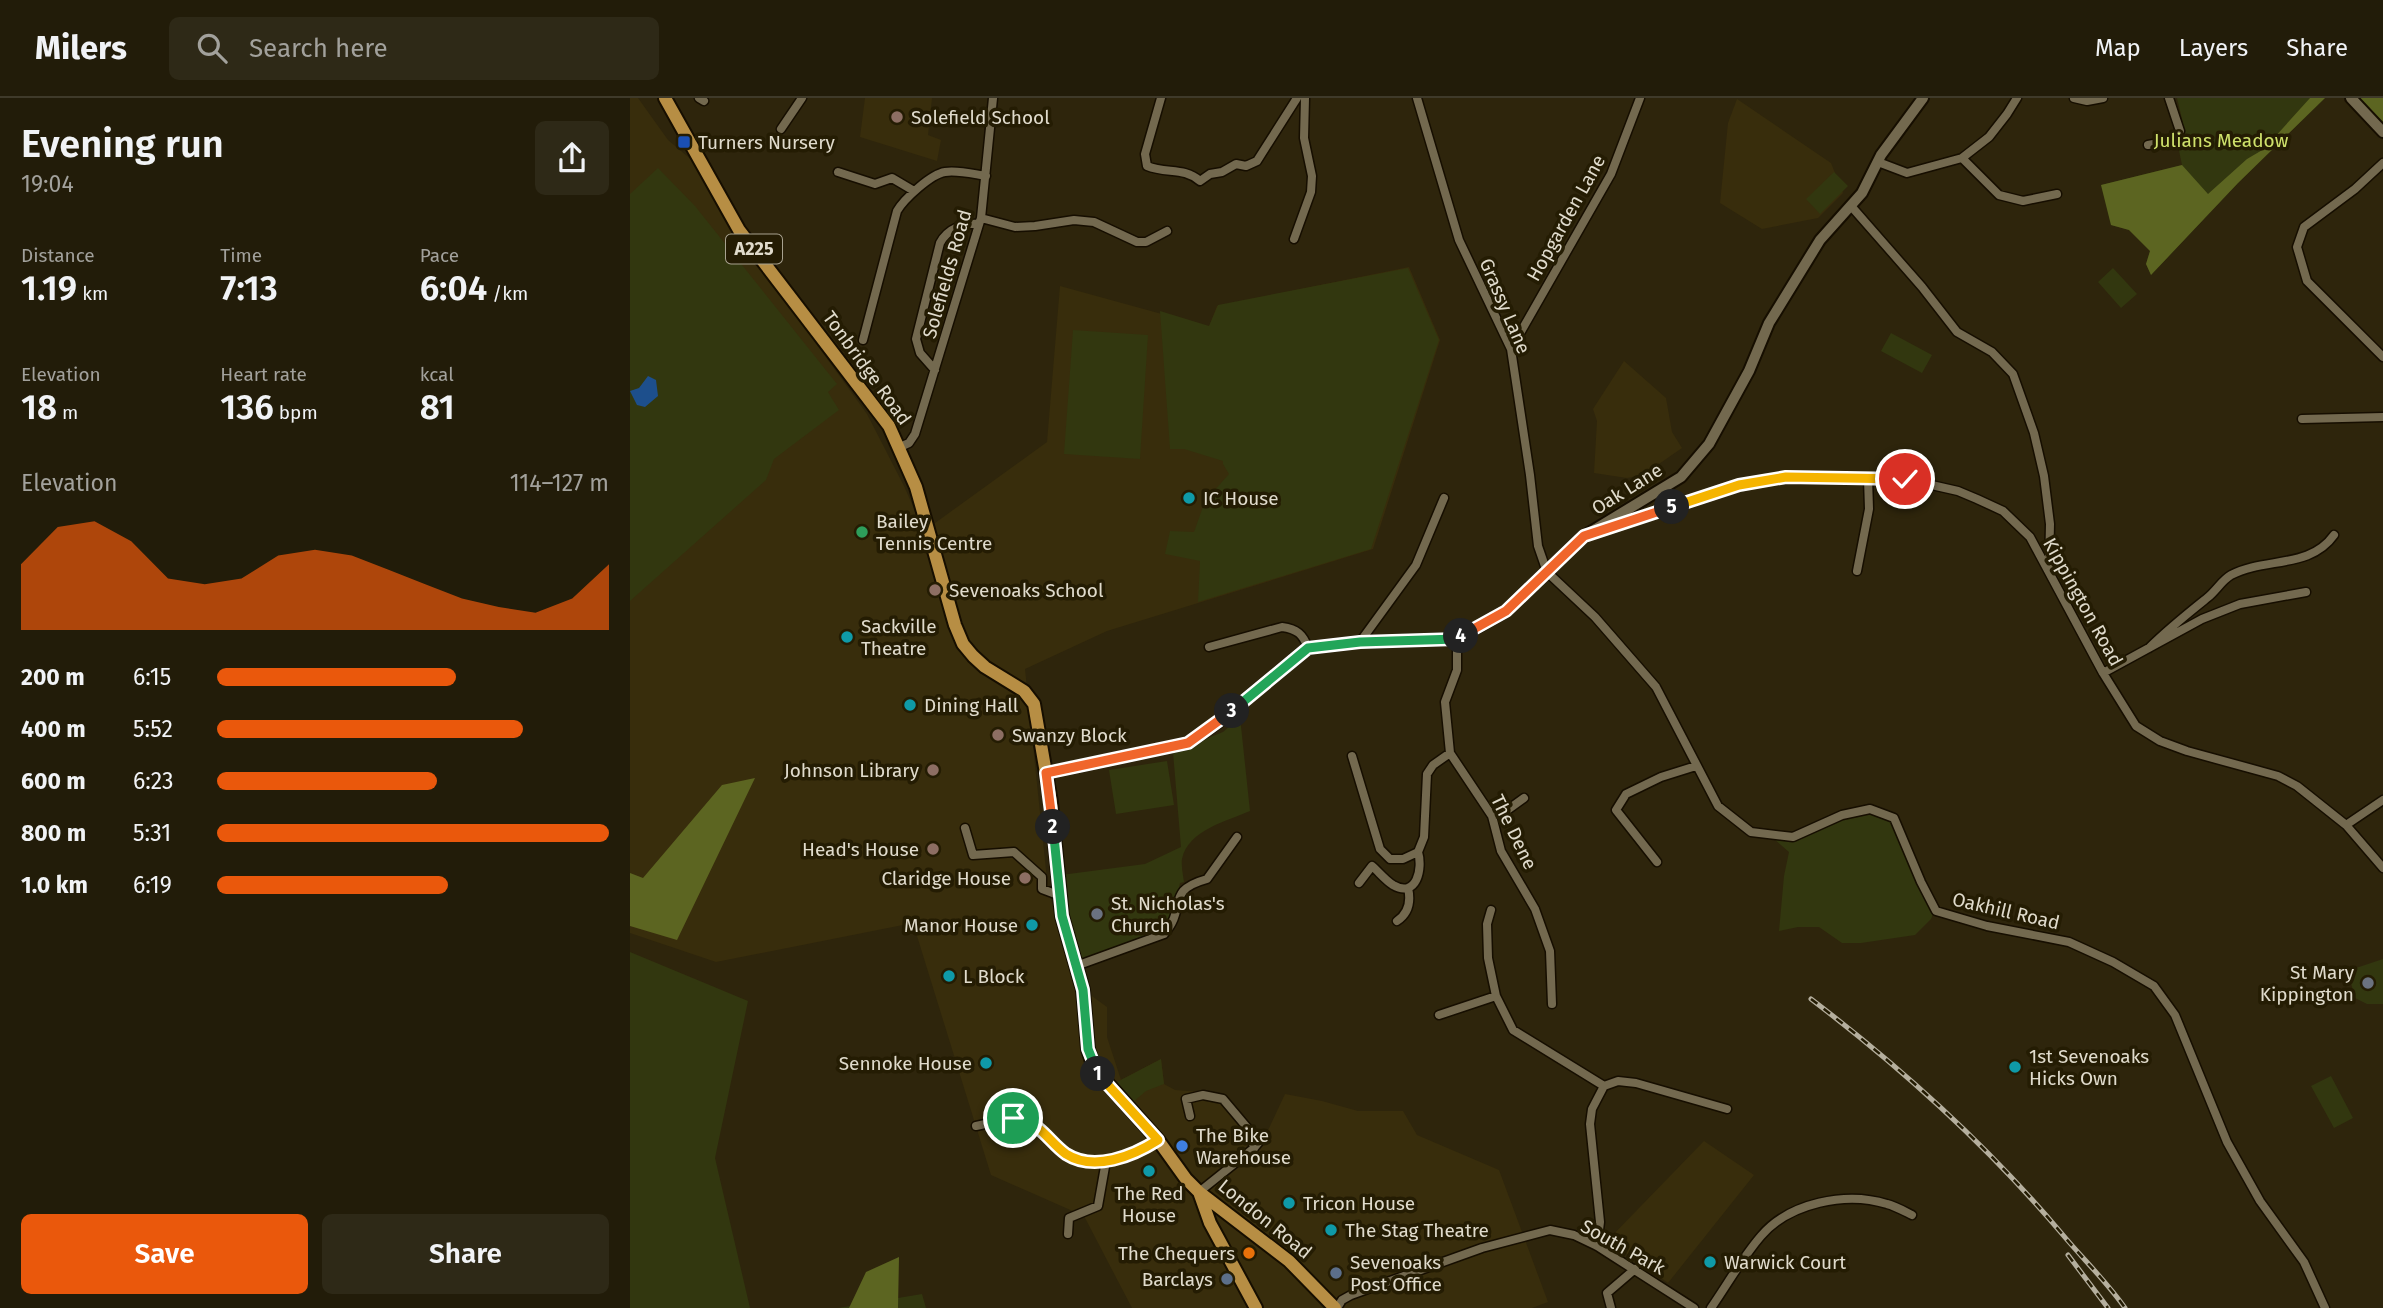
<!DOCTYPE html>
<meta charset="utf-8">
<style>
:root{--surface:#221c09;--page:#2e2917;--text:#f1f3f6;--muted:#a2a19c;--line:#3f3a2a;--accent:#ea580c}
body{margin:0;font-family:"Fira Sans",sans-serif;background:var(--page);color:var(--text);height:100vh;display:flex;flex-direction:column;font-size:26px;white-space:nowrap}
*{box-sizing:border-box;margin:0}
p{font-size:23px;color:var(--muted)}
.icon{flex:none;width:38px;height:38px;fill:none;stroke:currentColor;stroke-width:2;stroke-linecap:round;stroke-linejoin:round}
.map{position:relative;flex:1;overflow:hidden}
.sheet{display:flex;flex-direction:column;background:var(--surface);width:630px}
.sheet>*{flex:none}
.pin{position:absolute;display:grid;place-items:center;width:60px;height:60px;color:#fff;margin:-30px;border:4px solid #fff;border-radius:50%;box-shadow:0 2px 7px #0007}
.km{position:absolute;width:35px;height:35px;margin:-18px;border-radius:50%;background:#222;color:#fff;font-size:19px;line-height:35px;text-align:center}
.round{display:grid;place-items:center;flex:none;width:74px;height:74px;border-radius:10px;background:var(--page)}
.summary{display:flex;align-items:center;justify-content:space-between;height:119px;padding:0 21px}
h1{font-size:38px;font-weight:600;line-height:52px}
.stats{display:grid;grid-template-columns:repeat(3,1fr);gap:10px;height:119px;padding:7px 21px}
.stats div{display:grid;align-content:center}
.stats b{font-size:35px;font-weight:600}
.stats small{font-size:19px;font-weight:400}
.stats p{font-size:19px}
.chart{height:196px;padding:14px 21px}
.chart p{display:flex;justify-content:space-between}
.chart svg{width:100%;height:126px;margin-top:7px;fill:var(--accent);opacity:.7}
.cta{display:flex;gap:14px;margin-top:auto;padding:14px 21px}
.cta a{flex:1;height:80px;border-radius:10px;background:var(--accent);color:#fff;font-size:28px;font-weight:600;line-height:80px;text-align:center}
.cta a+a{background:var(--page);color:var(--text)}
ul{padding:0 21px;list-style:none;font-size:23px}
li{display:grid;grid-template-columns:112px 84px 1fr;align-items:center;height:52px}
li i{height:18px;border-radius:9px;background:var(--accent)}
header{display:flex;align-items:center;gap:42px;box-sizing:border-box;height:98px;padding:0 35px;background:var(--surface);border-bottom:2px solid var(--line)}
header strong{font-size:33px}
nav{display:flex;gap:38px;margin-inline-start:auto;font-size:24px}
.search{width:490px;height:63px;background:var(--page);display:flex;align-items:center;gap:18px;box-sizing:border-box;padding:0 24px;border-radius:10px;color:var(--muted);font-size:26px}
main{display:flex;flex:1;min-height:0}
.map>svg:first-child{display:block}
</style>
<header>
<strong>Milers</strong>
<div class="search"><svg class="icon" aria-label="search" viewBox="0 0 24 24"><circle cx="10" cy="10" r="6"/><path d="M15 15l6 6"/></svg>Search here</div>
<nav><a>Map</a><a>Layers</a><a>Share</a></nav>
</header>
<main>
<section class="sheet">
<div class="summary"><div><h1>Evening run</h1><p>19:04</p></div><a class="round"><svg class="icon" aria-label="share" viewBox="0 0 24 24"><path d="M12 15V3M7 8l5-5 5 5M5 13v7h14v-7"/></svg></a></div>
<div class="stats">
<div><p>Distance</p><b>1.19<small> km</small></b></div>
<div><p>Time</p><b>7:13</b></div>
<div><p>Pace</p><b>6:04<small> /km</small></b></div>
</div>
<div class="stats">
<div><p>Elevation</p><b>18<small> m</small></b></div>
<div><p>Heart rate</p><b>136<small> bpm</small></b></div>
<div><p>kcal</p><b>81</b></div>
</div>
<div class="chart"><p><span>Elevation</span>114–127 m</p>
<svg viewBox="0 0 160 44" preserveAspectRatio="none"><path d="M0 44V21L10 8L20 6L30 13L40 26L50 28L60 26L70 18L80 16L90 18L100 23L110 28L120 33L130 36L140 38L150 33L160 21V44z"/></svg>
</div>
<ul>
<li><b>200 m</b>6:15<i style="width:61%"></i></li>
<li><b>400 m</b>5:52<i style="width:78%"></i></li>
<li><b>600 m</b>6:23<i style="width:56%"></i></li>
<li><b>800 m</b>5:31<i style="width:100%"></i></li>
<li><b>1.0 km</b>6:19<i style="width:59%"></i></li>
</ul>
<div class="cta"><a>Save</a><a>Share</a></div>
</section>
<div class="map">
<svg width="1753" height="1210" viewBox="0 0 1753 1210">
<rect width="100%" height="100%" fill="#2e250c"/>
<path fill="#382d0c" d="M0,0H8L38,42L64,64L106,135L237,316L274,388L294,433L417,344L430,188L579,229L587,208L779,169L810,242L743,451L477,533L395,571L418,791L444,885L477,909V939L491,982L531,961L534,986L545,992L585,995L632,1045L655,996L692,1003L728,1013H773L787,1037L869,1072L918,1204L902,1210H502L454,1118L361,1077L283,825L86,864L0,835Z
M235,0H302L298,37L311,42L307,63L230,39Z
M1107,1L1201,65L1213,95L1188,120L1132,131L1090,105L1098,25Z
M994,263L1036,300L1042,334L1052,350L1013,377L997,380L964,375L967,323L963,311Z
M1074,1043L1124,1077L1038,1185L978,1142Z"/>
<path fill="#32370f" d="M1547,0H1695L1608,85L1521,177L1516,166L1520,153L1499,132L1481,127L1471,87L1552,67L1547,43L1553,25Z
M28,70L65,108L207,286L198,294L209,312L144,361L136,382L0,503V96Z
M1204,74L1218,88L1190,116L1176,101Z
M778,170L809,242L741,451L568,504L570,463L535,456L540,433L564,434L575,403L599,376L593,366V363L554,351H540L530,213L579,228L588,207Z
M1483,170L1507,196L1491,210L1468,184Z
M443,232L518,237L510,361L434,356Z
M1261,235L1302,257L1292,275L1251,253Z
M610,619L620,713C597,723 558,732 552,761C551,767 553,777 554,784L550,785L542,825L533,835L450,864L434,814L431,777L515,766L551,749L543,654L593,634Z
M537,663L544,707L486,716L479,672Z
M1238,710L1263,720L1305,812L1301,821L1285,837L1231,845H1212L1189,829H1168L1149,833L1154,778L1159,754L1143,740H1162Z
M0,854L118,903L85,1060L120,1210H0Z
M1753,861V906H1737L1725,900L1721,885L1726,870Z
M531,961L534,986L516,993L502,1005L485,985Z
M1701,978L1723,1020L1704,1030L1681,988Z
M292,1196L296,1210H208Z"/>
<path fill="#5c6521" d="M1680,0H1695L1608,85L1521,177L1516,166L1520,153L1499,132L1481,127L1471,87L1552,67L1578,96L1617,61L1634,51Z
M1727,0H1753V28Z
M125,680L47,842L0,828V775L13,780L92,687Z
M269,1159L268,1210H219L236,1174Z"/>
<path fill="#1d4f8c" d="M18,278L26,282L28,298L15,309L7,307L0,293L9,290Z"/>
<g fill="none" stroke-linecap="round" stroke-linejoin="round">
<defs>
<path id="street" d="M69,0L74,3
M531,0L515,56L517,68C537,76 554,69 570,83L580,76L592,74L606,66L616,68L627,63L667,0
M787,0L829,142L881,251L900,377L908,448L917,474L965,519L1026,589L1088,708L1121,734L1163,739L1212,717L1240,711L1264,720L1291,784L1306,813L1357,828L1439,844L1483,864L1524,888L1545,917L1597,1044L1630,1103L1674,1164L1695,1210
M1444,0L1457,3L1473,0
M151,31L172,0
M1518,47L1539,43L1550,33L1539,0
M1332,60L1369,97L1393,103L1427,96
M1248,64L1277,75L1332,60L1359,39L1377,16L1387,0
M1753,65L1725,91L1674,129L1667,149L1677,183L1753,259
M208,74L245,86L262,80L284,93
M1221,108L1292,189L1327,234L1362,254L1383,276L1404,335L1414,378L1420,426L1419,471
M351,120L385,129L405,128L444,122L464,124L507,144H516L537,133
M664,141L681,94L682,78L674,40L675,0
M233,242L267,113C274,101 301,76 315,74C328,72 343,76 356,78
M881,251L981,76L1010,0
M305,272L290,255L286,241L310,145C318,130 334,125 349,126
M1672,321L1753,319
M270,349L279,345L285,336L351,120L363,0
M967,434L1109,387L1156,379L1275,381L1328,393L1347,401L1373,413L1400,439L1473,575L1506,628L1530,643L1557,653L1648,678L1667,688L1716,727L1753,770
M1227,473L1239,411L1238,380
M827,541V572L815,604L820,655L862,718L871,753L905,811L920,853L922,906
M730,544L786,467L814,400
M579,549L652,529C667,531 673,536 678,550
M1519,550C1538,531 1557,516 1577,500C1586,493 1592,482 1601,477C1635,459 1680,471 1704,437
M1473,575L1572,521L1610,506L1676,494
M722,658L750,751L760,761H773L788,754L794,739L797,676L803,667L820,655
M862,718L876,713L894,700
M1716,727L1753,702
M335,730L343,757L384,754L412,779V791L428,797
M1027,764L986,712L996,696L1031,679L1066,668
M729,785L742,768C749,774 755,782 763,787C787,801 793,770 788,754
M861,812L857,826L858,860L866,898L883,932L974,988L988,983L1006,985L1097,1011
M767,823C779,815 781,803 778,790
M446,868L534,836C558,809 534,793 577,781L607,739
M809,917L866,898
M560,1018L556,1001L573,997L593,1001L620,1033L624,1050
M346,1028L383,1020L406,1028L437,1057L457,1063H476L468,1108L439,1120L438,1136
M476,1063L500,1058L528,1042
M569,1094L624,1050L633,1039
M967,1148L970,1124L960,1026L962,1011L974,988
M707,1210L712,1202L721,1197L852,1150L920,1132L944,1137L967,1148L1064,1210
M981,1210L977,1195L1005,1171
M1081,1210C1097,1187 1112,1160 1131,1138C1159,1105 1216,1093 1257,1106C1265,1108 1274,1113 1282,1117"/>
<path id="secondary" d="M1721,0L1753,34
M417,675L558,645L587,625L678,550L730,544L827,541L876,513L954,438L1051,379L1079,346L1119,273L1139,225L1190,142L1232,95L1251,57L1293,0"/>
<path id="primary" d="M35,0L109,132L259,328L286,389L325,527L333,546L343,558L355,569L394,593L404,606L421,704L432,818L453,892L458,951L464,970L528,1042L556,1081L569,1094L659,1163L705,1210
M569,1094L580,1125L626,1210"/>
</defs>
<use href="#street" stroke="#160e00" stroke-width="11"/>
<use href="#secondary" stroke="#160e00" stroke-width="14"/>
<use href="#primary" stroke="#160e00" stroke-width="16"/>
<use href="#street" stroke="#73694f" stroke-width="8"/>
<use href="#secondary" stroke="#73694f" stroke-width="10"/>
<use href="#primary" stroke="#b78e44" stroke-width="12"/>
<defs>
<path id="rail" d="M1181,901C1273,971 1358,1048 1433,1137C1453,1161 1477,1184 1495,1210
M1438,1157L1478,1210"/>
</defs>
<use href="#rail" stroke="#b5af9e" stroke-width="5"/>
<use href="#rail" stroke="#241c03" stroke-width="2.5" stroke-dasharray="8" stroke-linecap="butt"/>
</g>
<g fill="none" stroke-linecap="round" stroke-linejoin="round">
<defs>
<path id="split-1" d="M383,1020C391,1023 401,1025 408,1030C418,1038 426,1049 436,1056C464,1074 503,1058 528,1042L468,976"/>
<path id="split-2" d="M423,729L432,818L453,892L458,951L468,976"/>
<path id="split-3" d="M423,729L416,675L558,645L602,613"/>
<path id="split-4" d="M602,613L678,550L730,544L827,541L831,538"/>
<path id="split-5" d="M831,538L876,513L954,438L1042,409"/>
<path id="split-6" d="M1042,409L1109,387L1156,379L1275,381"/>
</defs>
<use href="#split-1" stroke="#fff" stroke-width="14"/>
<use href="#split-2" stroke="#fff" stroke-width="14"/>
<use href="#split-3" stroke="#fff" stroke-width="14"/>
<use href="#split-4" stroke="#fff" stroke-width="14"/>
<use href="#split-5" stroke="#fff" stroke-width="14"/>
<use href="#split-6" stroke="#fff" stroke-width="14"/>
<use href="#split-1" stroke="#f5b400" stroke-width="9"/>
<use href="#split-2" stroke="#22a559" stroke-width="9"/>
<use href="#split-3" stroke="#f0652b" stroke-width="9"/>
<use href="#split-4" stroke="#22a559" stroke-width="9"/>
<use href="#split-5" stroke="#f0652b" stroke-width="9"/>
<use href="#split-6" stroke="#f5b400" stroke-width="9"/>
</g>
<g fill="#8d6e63" stroke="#241c03" stroke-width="2.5">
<circle cx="267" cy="19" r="7"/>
<circle cx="305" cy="492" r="7"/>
<circle cx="368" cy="637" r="7"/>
<circle cx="303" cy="672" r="7"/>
<circle cx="303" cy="751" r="7"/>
<circle cx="395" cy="780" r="7"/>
</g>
<rect fill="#1a4fb4" stroke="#241c03" stroke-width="2.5" x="47" y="37" width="14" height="14" rx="3.5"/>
<g fill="#0f9aa8" stroke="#241c03" stroke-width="2.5">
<circle cx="559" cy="400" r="7"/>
<circle cx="217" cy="539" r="7"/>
<circle cx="280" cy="607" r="7"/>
<circle cx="402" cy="827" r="7"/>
<circle cx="319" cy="878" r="7"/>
<circle cx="356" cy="965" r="7"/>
<circle cx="1385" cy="969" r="7"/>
<circle cx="519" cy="1073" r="7"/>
<circle cx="659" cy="1105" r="7"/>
<circle cx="701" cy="1132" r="7"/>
<circle cx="1080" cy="1164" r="7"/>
</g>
<circle fill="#2e9e5b" stroke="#241c03" stroke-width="2.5" cx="232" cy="434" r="7"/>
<g fill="#6b7280" stroke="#241c03" stroke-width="2.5">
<circle cx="467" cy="816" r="7"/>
<circle cx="1738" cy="885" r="7"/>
</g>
<circle fill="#3f7fe0" stroke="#241c03" stroke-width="2.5" cx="552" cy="1048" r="7"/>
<circle fill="#e8710a" stroke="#241c03" stroke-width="2.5" cx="619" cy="1155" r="7"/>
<g fill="#5c6f8a" stroke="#241c03" stroke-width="2.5">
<circle cx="706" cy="1175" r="7"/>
<circle cx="597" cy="1181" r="7"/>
</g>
<g text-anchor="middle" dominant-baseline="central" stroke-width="7" stroke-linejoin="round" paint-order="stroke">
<rect fill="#241c03" stroke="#a8a290" stroke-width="2" x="96" y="136.5" width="56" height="29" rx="5"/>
<g font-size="18" font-weight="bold" fill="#e0dbcc">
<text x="124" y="151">A225</text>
</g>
<g font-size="19" fill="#e0dbcc" stroke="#241c03" text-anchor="start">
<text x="281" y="19">Solefield School</text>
<text x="68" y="44">Turners Nursery</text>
<text x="573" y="400">IC House</text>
<text x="246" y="423">Bailey<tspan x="246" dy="22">Tennis Centre</tspan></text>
<text x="319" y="492">Sevenoaks School</text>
<text x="231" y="528">Sackville<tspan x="231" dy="22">Theatre</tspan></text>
<text x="294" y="607">Dining Hall</text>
<text x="382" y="637">Swanzy Block</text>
<text x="289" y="672" text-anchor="end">Johnson Library</text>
<text x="289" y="751" text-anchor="end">Head's House</text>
<text x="381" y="780" text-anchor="end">Claridge House</text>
<text x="481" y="805">St. Nicholas's<tspan x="481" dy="22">Church</tspan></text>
<text x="388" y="827" text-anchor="end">Manor House</text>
<text x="1724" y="874" text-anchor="end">St Mary<tspan x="1724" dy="22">Kippington</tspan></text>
<text x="333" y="878">L Block</text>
<text x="1399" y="958">1st Sevenoaks<tspan x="1399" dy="22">Hicks Own</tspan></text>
<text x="342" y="965" text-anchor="end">Sennoke House</text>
<text x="566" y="1037">The Bike<tspan x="566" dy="22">Warehouse</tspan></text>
<text x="519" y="1095" text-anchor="middle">The Red<tspan x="519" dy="22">House</tspan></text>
<text x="673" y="1105">Tricon House</text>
<text x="715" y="1132">The Stag Theatre</text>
<text x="605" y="1155" text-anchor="end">The Chequers</text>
<text x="720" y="1164">Sevenoaks<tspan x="720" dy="22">Post Office</tspan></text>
<text x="1094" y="1164">Warwick Court</text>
<text x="583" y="1181" text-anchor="end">Barclays</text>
</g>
<g font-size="19" fill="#cfe16b" stroke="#241c03">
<text x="1591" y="42">Julians Meadow</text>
</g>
<g font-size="19" fill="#e0dbcc" stroke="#241c03">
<text transform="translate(936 120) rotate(-61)">Hopgarden Lane</text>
<text transform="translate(317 176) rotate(-74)">Solefields Road</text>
<text transform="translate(875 208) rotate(67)">Grassy Lane</text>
<text transform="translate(237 270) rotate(54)">Tonbridge Road</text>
<text transform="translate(997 391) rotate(-32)">Oak Lane</text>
<text transform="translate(1453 504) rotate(61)">Kippington Road</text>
<text transform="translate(884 734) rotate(64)">The Dene</text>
<text transform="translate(1376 813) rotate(13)">Oakhill Road</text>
<text transform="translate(635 1121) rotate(39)">London Road</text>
<text transform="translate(993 1149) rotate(29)">South Park</text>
</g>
</g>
</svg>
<div class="pin" style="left:383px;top:1020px;background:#1e9e55"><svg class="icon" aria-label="arrive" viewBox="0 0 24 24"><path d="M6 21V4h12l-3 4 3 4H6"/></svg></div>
<div class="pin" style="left:1275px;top:381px;background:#d93025"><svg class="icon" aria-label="check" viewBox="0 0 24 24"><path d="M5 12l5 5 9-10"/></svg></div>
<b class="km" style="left:468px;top:976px">1</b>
<b class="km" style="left:423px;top:729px">2</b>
<b class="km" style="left:602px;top:613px">3</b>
<b class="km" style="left:831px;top:538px">4</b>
<b class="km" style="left:1042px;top:409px">5</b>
</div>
</main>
